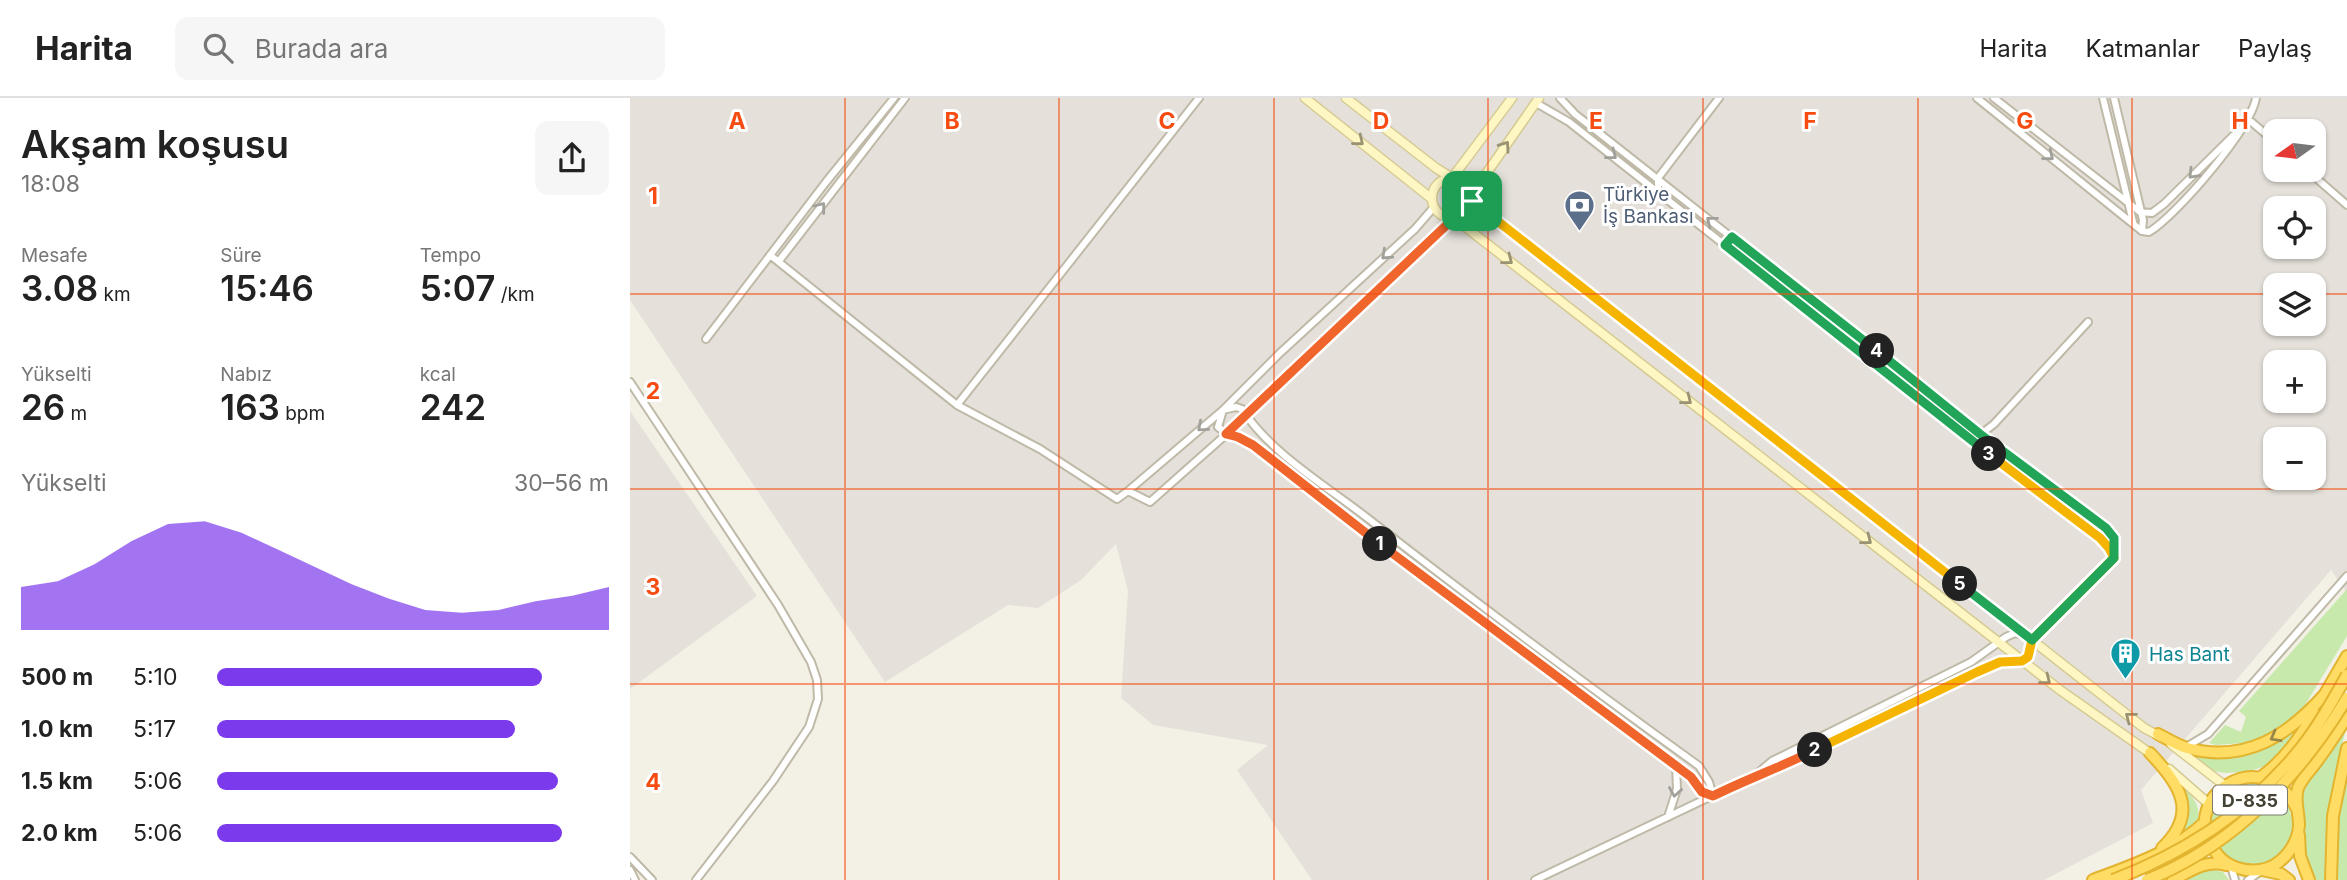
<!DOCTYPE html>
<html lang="tr">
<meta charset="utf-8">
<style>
:root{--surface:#fff;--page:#f6f6f6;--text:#222;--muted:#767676;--line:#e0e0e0;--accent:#7c3aed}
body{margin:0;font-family:Inter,sans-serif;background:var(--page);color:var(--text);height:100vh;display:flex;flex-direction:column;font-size:26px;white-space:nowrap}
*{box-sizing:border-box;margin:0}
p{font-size:23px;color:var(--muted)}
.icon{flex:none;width:38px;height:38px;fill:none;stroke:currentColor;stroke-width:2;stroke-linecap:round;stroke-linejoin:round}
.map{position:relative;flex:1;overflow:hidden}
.side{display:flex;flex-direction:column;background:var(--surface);width:630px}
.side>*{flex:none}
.needle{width:46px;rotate:256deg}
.tools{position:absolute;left:1633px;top:21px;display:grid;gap:14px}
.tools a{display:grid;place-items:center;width:63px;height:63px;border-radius:14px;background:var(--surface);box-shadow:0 2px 5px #0004;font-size:35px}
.pin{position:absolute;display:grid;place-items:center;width:60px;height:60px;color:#fff;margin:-30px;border-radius:14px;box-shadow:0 4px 10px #0006}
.km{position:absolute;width:35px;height:35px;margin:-18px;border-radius:50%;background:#222;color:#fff;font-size:19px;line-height:35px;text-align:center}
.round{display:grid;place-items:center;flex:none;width:74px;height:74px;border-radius:14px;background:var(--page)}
.overview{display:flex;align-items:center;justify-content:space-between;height:119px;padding:0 21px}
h1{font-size:38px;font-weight:600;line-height:52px}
.stats{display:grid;grid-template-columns:repeat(3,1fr);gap:10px;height:119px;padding:7px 21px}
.stats div{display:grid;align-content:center}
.stats b{font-size:35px;font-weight:600}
.stats small{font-size:19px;font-weight:400}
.stats p{font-size:19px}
.chart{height:196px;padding:14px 21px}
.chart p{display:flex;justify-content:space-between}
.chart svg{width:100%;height:126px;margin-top:7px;fill:var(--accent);opacity:.7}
ul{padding:0 21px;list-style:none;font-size:23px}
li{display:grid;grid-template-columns:112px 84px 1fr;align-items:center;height:52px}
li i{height:18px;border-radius:9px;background:var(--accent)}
header{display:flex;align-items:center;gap:42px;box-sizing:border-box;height:98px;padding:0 35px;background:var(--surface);border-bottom:2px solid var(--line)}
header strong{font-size:33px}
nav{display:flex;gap:38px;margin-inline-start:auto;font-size:24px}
.search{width:490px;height:63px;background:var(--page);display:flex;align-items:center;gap:18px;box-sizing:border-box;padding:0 24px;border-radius:14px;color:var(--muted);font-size:26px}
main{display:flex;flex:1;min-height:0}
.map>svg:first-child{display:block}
</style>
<header>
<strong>Harita</strong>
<div class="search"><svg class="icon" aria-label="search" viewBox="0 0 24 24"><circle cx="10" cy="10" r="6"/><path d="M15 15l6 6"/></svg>Burada ara</div>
<nav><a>Harita</a><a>Katmanlar</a><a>Paylaş</a></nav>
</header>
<main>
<section class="side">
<div class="overview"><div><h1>Akşam koşusu</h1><p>18:08</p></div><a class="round"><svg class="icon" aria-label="share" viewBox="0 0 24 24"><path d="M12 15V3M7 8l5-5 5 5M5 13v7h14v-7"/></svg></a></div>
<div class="stats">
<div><p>Mesafe</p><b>3.08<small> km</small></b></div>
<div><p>Süre</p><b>15:46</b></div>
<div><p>Tempo</p><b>5:07<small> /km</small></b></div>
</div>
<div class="stats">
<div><p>Yükselti</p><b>26<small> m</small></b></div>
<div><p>Nabız</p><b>163<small> bpm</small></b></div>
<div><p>kcal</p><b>242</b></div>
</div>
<div class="chart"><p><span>Yükselti</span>30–56 m</p>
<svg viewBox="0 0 160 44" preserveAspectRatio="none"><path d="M0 44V29L10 27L20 21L30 13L40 7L50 6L60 10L70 16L80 22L90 28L100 33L110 37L120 38L130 37L140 34L150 32L160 29V44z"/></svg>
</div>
<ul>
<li><b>500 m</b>5:10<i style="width:83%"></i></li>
<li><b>1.0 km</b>5:17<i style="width:76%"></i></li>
<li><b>1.5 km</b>5:06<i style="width:87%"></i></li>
<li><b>2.0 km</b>5:06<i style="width:88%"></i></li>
</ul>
</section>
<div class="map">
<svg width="1717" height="782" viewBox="0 0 1717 782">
<rect width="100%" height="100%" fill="#f3f0e5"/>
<path fill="#e5e1da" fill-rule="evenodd" d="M0,0H1717V495L1701,472L1511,692L1523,725L1414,782H682L607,672L638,647L523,627L491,600L498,493L486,446L451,482L408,510L378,507L255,584L0,202ZM1645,33H1684V72H1645ZM1645,110H1684V149H1645ZM1645,187H1684V226H1645ZM1645,264H1684V303H1645ZM1645,341H1684V380H1645Z
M0,313L127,498L0,591Z"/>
<path fill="#c7e9ac" d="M1717,491V538L1672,612L1651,631L1631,640L1612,645L1586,647L1579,645L1595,627L1611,634L1616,619L1609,613Z
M1717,628C1702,679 1693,729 1695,782H1686L1675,763L1671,699L1673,689Z
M1669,630C1654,657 1642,671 1610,674C1601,675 1592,676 1583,672C1571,666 1560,658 1550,651C1603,657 1623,664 1669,630Z
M1717,675V782H1708V724Z
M1580 726a41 41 0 1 1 82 0a41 41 0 1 1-82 0Z
M1553,690C1567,702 1572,712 1566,729L1549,738L1554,723Z
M1578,771L1593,774L1599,782H1551Z"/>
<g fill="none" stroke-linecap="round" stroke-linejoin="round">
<defs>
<path id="street" d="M1347,0L1492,117L1512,133L1519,134C1546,118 1621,31 1626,0
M1364,0L1510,114L1522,115L1534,106L1604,37
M1473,0L1503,124
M1484,0L1513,122L1512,133
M906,5L939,24L1344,344L1470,440L1479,450L1483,458
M1618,21L1645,44
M1677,72L1717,107
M1028,94V80L1089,0
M140,157L327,307L410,351L487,401L498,393L520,404L617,318L824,120
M149,163L275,0
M76,241L196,84L264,0
M0,284L148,507L181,564L187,582L188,601L179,629L143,683L66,782
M327,307L569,0
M606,309L612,311C641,356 698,389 740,422C848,506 958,588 1069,668L1079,684L1083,698L1072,694L1061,679L796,482L623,347C611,341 598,338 588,329L593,312Z
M1350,337L1364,326L1458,224
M498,393L593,312L650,255L785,131L804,109
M1556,649L1578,636L1717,478
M1129,674L1142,663L1341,564L1376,539L1385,535L1393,537
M1038,719L1047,691L1046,668
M0,759L22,782
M1601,768L1605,782
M0,772L5,782
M905,782L1128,676L1144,672L1347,574L1370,564L1392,563L1398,559L1402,542L1484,460C1486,447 1485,441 1476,430L1351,336L945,16L930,0
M1618,782L1631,773"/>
<path id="secondary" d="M675,0L802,101
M716,0L806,70L822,80L882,0
M802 100a20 20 0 1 1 40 0a20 20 0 1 1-40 0Z
M842,96L909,0
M842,103L1514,630L1531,639
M824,120L1430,592L1524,658
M1541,646L1594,687
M1539,671L1579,706"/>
<path id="highway" d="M1692,601L1717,558
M1528,636C1537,641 1547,647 1557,650C1616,666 1659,637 1696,595
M1520,655C1549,686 1570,714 1532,750
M1631,679C1653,663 1671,639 1684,615
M1667,711C1633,640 1542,702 1587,756C1597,769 1614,774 1630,772C1651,769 1668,748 1669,727C1669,715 1664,701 1668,690C1672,680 1681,672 1687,663C1698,649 1707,634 1717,619
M1669,737L1670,758L1679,782
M1632,772L1651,776L1659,782
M1463,782C1503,767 1543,754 1575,724
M1543,782C1560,773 1576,761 1596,767
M1701,782L1703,718L1717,650"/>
</defs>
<use href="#street" stroke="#bfb9a7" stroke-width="10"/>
<use href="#secondary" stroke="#d5ca93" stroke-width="11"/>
<use href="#highway" stroke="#e2b42f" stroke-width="14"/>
<use href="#street" stroke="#fff" stroke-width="6"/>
<use href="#secondary" stroke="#fff7c3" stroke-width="8"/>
<use href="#highway" stroke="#ffdc64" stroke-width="10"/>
<defs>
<path id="highway-bridge" d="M1483,782C1557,754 1621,712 1671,650C1689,627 1703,602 1717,577
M1517,782C1603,748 1670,678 1717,600"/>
</defs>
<use href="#highway-bridge" stroke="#e2b42f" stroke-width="14" stroke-linecap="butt"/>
<use href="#highway-bridge" stroke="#ffdc64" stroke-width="10"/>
</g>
<defs><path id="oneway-chevron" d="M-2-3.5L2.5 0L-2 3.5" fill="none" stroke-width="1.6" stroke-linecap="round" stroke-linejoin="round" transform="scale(1.75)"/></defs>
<g stroke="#999374">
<use href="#oneway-chevron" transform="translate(729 43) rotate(39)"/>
<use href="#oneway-chevron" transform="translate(875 48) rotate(-55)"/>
<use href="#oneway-chevron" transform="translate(878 162) rotate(38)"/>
<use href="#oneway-chevron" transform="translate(1057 302) rotate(38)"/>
<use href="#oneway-chevron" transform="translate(1237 442) rotate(38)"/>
<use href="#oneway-chevron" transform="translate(1416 582) rotate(38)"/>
<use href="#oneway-chevron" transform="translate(1500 619) rotate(-142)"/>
</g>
<g stroke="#a2a09a">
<use href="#oneway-chevron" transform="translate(982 57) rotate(38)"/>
<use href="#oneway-chevron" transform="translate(1419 58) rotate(39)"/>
<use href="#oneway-chevron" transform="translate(1563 76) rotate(134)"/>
<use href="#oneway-chevron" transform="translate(191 109) rotate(-52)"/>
<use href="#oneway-chevron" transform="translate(1081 123) rotate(-142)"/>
<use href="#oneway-chevron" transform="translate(756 157) rotate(137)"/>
<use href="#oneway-chevron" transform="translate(572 329) rotate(139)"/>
<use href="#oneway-chevron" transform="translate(1045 694) rotate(99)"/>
</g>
<use stroke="#99874a" href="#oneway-chevron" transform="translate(1645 639) rotate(151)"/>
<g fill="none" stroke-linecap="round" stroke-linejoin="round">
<defs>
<path id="split-1" d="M750,446L623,347L608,339L596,336L824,120L838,113L842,103"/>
<path id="split-2" d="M750,446L1061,679L1072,694L1083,698C1117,681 1151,669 1185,652"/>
<path id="split-3" d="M1185,652L1347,574L1370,564L1392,563L1398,559L1402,542L1484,460L1479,450L1470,440L1359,356"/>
<path id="split-4" d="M1247,253L1102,139L1095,147L1359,356"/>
<path id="split-5" d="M1247,253L1350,336L1476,430L1484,440V460L1402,542L1330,486"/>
<path id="split-6" d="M842,103L1330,486"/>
</defs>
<use href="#split-1" stroke="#fff" stroke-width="14"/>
<use href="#split-2" stroke="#fff" stroke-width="14"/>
<use href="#split-3" stroke="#fff" stroke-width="14"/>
<use href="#split-4" stroke="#fff" stroke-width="14"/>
<use href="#split-5" stroke="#fff" stroke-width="14"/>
<use href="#split-6" stroke="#fff" stroke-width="14"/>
<use href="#split-1" stroke="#f0652b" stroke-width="9"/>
<use href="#split-2" stroke="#f0652b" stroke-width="9"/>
<use href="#split-3" stroke="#f5b400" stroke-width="9"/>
<use href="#split-4" stroke="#22a559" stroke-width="9"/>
<use href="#split-5" stroke="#22a559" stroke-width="9"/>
<use href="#split-6" stroke="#f5b400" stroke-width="9"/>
</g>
<path fill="none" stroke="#f64c12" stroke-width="2" stroke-opacity="0.55" d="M215,0V782M429,0V782M644,0V782M858,0V782M1073,0V782M1288,0V782M1502,0V782M0,196H1645M1684,196H1717M0,391H1717M0,586H1717"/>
<defs>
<symbol id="bank-pin" viewBox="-11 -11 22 30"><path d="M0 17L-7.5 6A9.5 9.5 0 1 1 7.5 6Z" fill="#5c6f8a" stroke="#fff"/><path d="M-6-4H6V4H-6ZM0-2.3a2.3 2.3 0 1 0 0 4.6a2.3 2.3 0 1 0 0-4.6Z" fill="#fff"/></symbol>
<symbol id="building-pin" viewBox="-11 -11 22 30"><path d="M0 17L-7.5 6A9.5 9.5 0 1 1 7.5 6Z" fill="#0f9aa8" stroke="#fff"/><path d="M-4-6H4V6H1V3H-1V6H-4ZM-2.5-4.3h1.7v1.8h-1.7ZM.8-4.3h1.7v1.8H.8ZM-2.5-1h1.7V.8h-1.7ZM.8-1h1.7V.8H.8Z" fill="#fff"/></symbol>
</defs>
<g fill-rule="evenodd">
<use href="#bank-pin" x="932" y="90" width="35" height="47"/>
<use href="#building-pin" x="1478" y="538" width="35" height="47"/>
</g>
<g text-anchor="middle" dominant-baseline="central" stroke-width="6" stroke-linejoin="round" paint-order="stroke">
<rect fill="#fff" stroke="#7d7a71" stroke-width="2" x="1583" y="687.5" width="74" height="29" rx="5"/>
<g font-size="18" font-weight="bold" fill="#454134">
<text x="1620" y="702">D-835</text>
</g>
<g font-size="19" fill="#4e5e75" stroke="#fff" text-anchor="start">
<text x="973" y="96">Türkiye<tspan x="973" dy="22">İş Bankası</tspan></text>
</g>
<g font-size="19" fill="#0d838f" stroke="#fff" text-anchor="start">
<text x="1519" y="556">Has Bant</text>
</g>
</g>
<g font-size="23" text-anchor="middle" font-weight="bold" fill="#f64c12" stroke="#fff" stroke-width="6" stroke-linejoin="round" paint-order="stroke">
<text x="107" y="31">A</text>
<text x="322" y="31">B</text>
<text x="537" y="31">C</text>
<text x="751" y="31">D</text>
<text x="966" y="31">E</text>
<text x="1180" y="31">F</text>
<text x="1395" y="31">G</text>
<text x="1610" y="31">H</text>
<text x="23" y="106">1</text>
<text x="23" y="301">2</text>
<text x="23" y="497">3</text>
<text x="23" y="692">4</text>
</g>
</svg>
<div class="tools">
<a><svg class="needle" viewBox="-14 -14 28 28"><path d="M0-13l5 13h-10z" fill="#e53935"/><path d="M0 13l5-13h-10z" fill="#767676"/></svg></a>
<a><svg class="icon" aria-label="locate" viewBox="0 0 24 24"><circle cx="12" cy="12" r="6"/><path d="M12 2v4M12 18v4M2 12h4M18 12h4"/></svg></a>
<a><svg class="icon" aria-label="layers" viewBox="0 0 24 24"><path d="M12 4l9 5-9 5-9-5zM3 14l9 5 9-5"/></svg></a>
<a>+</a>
<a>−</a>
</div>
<div class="pin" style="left:842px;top:103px;background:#1e9e55"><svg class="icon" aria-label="arrive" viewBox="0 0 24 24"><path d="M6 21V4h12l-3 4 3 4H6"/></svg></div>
<b class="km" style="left:750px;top:446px">1</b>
<b class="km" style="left:1185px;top:652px">2</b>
<b class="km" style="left:1359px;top:356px">3</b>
<b class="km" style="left:1247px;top:253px">4</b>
<b class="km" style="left:1330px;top:486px">5</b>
</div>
</main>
